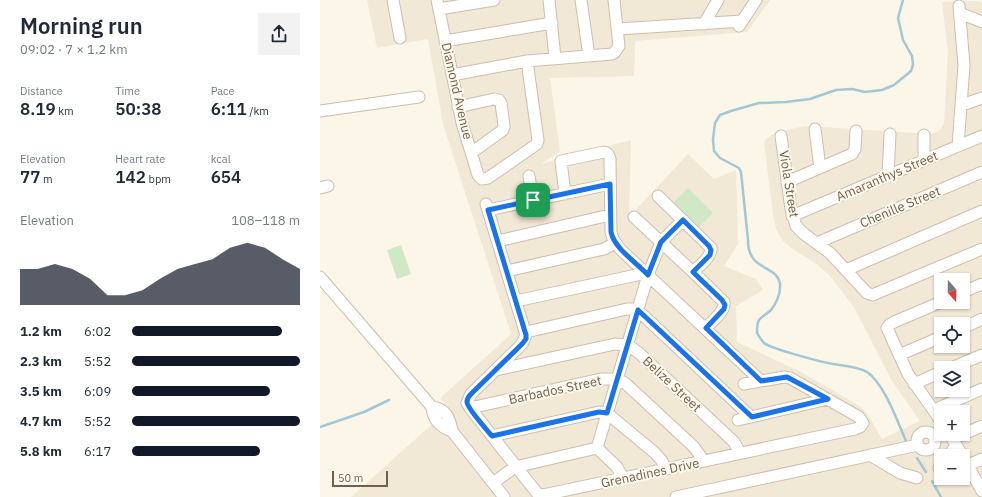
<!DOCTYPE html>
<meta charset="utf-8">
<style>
:root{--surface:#fff;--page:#f2f2f3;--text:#1f2937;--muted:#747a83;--accent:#111827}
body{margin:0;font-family:"IBM Plex Sans",sans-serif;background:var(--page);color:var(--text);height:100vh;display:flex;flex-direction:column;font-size:15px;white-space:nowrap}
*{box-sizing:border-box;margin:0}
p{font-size:13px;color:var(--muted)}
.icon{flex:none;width:22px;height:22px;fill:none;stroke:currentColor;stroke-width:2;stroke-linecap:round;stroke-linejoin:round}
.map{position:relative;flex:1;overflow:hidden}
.details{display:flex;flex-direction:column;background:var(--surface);width:320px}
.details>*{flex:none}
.needle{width:26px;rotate:160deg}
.tools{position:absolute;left:614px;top:273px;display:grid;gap:8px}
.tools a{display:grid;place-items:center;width:36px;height:36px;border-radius:0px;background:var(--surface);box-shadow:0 1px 3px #0004;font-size:20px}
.scale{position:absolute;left:12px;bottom:10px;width:56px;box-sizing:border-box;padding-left:4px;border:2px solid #735f4d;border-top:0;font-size:11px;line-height:14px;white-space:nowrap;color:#735f4d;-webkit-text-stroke:3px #fef9ed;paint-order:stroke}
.pin{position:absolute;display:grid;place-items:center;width:34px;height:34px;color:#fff;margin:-17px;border-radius:8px;box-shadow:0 2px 6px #0006}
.round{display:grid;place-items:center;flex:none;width:42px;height:42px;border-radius:0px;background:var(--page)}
.head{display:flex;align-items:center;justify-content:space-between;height:68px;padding:0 20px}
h1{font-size:22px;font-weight:600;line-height:30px}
.stats{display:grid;grid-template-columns:repeat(3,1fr);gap:6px;height:68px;padding:4px 20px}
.stats div{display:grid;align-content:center}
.stats b{font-size:17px;font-weight:600}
.stats small{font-size:11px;font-weight:400}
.stats p{font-size:11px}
.chart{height:112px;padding:8px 20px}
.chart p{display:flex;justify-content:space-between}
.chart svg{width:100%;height:72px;margin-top:4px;fill:var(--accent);opacity:.7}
ul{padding:0 20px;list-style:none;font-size:13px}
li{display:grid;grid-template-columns:64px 48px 1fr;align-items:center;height:30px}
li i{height:10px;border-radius:5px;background:var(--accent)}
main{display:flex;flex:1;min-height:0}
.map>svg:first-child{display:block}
</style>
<main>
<section class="details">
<div class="head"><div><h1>Morning run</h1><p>09:02 · 7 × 1.2 km</p></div><a class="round"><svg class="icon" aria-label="share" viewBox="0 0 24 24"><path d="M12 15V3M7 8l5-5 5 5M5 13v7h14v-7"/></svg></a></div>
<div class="stats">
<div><p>Distance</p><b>8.19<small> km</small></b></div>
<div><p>Time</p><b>50:38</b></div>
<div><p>Pace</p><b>6:11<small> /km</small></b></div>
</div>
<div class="stats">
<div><p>Elevation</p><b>77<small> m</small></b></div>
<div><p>Heart rate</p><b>142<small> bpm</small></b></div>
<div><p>kcal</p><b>654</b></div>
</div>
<div class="chart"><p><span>Elevation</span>108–118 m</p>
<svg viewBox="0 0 160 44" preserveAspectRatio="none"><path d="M0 44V22L10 22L20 19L30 22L40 28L50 38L60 38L70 35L80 28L90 22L100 19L110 16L120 9L130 6L140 9L150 16L160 22V44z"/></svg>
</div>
<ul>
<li><b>1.2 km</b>6:02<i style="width:89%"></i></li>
<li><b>2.3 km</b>5:52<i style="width:100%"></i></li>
<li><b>3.5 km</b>6:09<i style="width:82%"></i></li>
<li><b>4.7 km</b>5:52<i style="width:100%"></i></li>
<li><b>5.8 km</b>6:17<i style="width:76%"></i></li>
</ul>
</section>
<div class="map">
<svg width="662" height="497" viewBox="0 0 662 497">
<rect width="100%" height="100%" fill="#fbf6e7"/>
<path fill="#f2e8d6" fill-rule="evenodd" d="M47,0H450L427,32L315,41L314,76L230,78L240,151L221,164L311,140L309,217L368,154L394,179L416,170L418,244L404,266L436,279L443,290L416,306L417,342L481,372L538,405L547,413L562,439L600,421L572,381L534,307L510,276L494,262L474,250L462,240L456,229L453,214L444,143L446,139L455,133L485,126L611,134L617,132L621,129L624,123L628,52L622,2L657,1L662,3V497H31L129,409L120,398L191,334L123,124L108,39L57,48ZM621,280H643V302H621ZM621,324H643V346H621ZM621,368H643V390H621ZM621,412H643V434H621ZM621,456H643V478H621Z"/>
<path fill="#d0e8c6" d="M368,188L393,213L379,227L354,202Z
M81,245L91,274L77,279L67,250Z"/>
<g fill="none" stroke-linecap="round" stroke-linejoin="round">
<path stroke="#a3c7d5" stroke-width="2.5" d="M583,0L578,18L583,40L592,56L593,65L591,71L574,85L562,90L545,92L532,89L516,90L490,99L466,102L439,103L411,111L400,115L395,123L393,139L394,151L400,158L419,168L421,172L428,240C428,272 457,264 460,284C461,293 456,304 451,310C447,314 442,316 439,320C437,323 437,329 437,333C439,336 441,340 444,343C449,348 498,361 508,363C520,366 535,365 547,372C564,383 578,423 586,441
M0,427L44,412L69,400
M597,458L606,472
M612,481L621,497"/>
<defs>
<path id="minor" d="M73,0L80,38
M117,0L142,123L158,175L162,179L168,178L217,144L218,140L207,61
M229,0L235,58
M261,0L269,56
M119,9L174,0
M640,13L662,22
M384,24L398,0
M419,26L436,0
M298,29L422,21
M125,41L232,23
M132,75L207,61L292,54L295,52L299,46L294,0
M642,105L662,98
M138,107L174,99L179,100L181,103L184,126L183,130L151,153
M0,111L99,97
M495,129L500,168
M604,135V160
M461,136L471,209L476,226L484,234L510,253L547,293L553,295L557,293L662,249
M638,146L644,65L639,6
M568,175L570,134
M209,176L213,200
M467,182L532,154L535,149L536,131
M0,188L8,186
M245,194L241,161L284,152L288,154L290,159L291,232L293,239L300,249L441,381
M338,196L391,248C392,257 379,266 373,272
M166,204L206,335L202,344L151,394L147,403L150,408L217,493L221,495L228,494L535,429L540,427L543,423L539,417L470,378L464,377L424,384
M168,210L290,184
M472,216L662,136
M314,217L373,272L404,302C406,311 391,322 386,328
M178,241L290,215
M497,243L662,172
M526,270L662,211
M187,271L284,249L295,243
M0,277L112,407C113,420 120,427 132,431
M643,292L662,284
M196,301L326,273
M621,302L574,322L569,325L567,328L588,374L621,421
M643,328L662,319
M206,332L307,309H315L324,316L431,417
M579,355L621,337
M631,368L662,355
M176,370L295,344L308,345L319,353L414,442L420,453
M594,384L621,372
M112,407C126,409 130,418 132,431L184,497
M150,408L281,379H297L305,383L373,446L379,454L383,461
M614,410L662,389
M418,420L508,399
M597 441a9 9 0 1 1 18 0a9 9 0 1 1-18 0Z
M629,434L643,456
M172,436L279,412L287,413L335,453L342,461L345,469
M632,439L662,426
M277,448L328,275L341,242L363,220
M277,448L297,467L303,478
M550,455L580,473L597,478
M629,456L636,445
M643,457L662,491
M648,465L662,459
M619,468L621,467
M173,483L195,467L277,448
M356,497L598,445"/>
</defs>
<use href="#minor" stroke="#ccbeae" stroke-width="13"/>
<use href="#minor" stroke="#fff" stroke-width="11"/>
</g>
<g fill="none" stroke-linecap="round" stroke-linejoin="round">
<defs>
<path id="route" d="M290,184L291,232C294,248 317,263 328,275L341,242L363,220L389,246L391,250L390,255L373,272L402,300L405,305L404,309L386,328L441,381L467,377L508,399L432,417L318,310L287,413L279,412L172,436C167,430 147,408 147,402C147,399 149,396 151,394L202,344L206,339V335L168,210Z"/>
</defs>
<use href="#route" stroke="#fff" stroke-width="8"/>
<use href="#route" stroke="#1a73e8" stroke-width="5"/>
</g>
<g text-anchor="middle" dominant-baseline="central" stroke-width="4" stroke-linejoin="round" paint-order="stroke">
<g font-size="13" fill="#735f4d" stroke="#fef9ed">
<text transform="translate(137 91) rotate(77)">Diamond Avenue</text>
<text transform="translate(567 176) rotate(-23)">Amaranthys Street</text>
<text transform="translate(469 184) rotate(81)">Viola Street</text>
<text transform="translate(580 207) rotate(-23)">Chenille Street</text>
<text transform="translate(352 384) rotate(43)">Belize Street</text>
<text transform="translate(235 390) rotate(-12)">Barbados Street</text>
<text transform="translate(330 473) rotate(-12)">Grenadines Drive</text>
</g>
</g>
</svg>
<div class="tools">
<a><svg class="needle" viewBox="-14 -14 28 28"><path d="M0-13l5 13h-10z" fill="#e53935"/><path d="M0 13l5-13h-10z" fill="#747a83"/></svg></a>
<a><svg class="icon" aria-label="locate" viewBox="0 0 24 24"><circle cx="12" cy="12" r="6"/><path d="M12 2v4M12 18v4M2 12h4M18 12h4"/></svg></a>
<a><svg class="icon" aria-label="layers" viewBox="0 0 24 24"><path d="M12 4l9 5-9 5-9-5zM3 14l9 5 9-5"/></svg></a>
<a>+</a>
<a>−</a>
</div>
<div class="scale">50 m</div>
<div class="pin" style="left:213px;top:200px;background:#1e9e55"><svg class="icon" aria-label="arrive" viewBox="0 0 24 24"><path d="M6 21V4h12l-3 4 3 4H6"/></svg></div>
</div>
</main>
